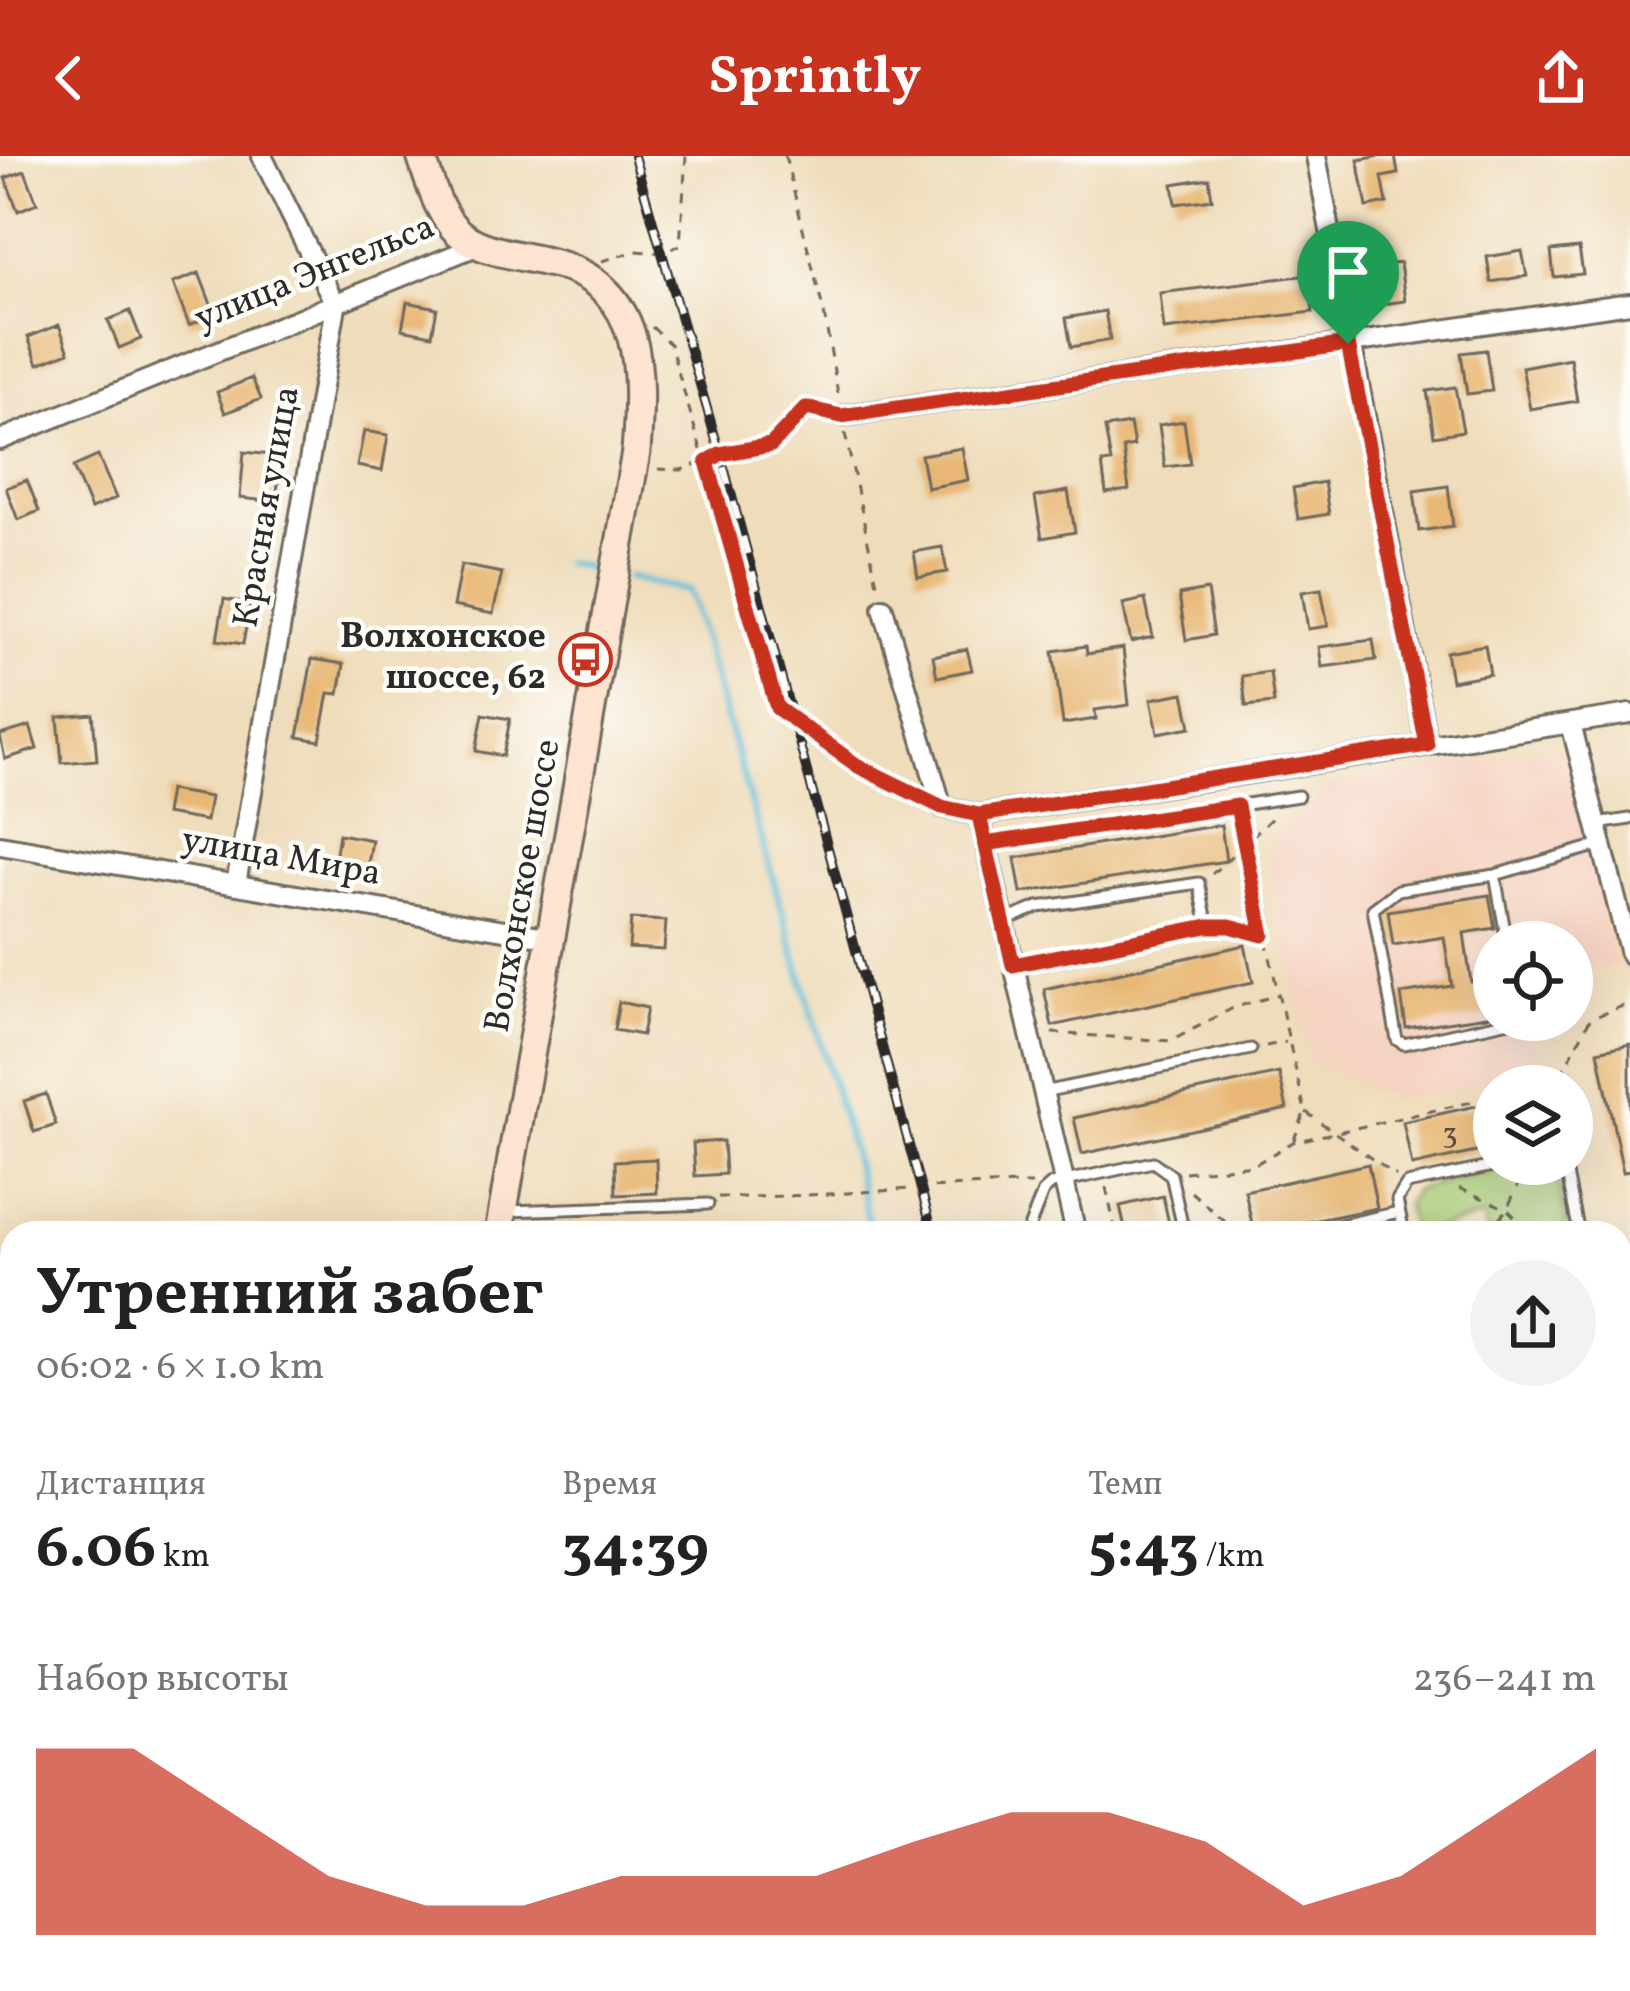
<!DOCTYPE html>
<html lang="ru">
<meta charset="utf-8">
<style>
:root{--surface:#fff;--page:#f2f2f2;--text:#222;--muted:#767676;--accent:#c8321e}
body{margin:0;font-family:Vollkorn,serif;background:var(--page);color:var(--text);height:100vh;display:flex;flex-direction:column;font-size:45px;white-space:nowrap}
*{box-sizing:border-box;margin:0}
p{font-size:39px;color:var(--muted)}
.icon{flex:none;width:66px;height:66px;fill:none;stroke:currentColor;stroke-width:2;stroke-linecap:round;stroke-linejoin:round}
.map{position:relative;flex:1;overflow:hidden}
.sheet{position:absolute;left:0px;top:1065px;width:1632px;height:771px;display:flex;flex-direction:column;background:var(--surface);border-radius:36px 36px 0 0;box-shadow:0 12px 48px #0002}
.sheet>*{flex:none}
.tools{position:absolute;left:1473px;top:765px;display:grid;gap:24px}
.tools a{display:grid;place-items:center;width:120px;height:120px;border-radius:50%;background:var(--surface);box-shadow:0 12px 48px #0002;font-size:60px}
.pin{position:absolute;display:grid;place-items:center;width:102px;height:102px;color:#fff;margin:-123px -51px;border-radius:50% 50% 50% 0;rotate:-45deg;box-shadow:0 0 12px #0007}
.pin .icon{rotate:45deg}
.round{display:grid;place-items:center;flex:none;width:126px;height:126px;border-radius:63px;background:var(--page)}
.headline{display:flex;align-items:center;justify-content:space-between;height:204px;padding:0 36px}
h1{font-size:66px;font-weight:700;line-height:90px}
.stats{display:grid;grid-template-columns:repeat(3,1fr);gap:18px;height:204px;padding:12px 36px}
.stats div{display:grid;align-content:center}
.stats b{font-size:60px;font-weight:700}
.stats small{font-size:33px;font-weight:400}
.stats p{font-size:33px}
.chart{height:336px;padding:24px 36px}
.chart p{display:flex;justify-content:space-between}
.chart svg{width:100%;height:216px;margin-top:12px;fill:var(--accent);opacity:.7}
header{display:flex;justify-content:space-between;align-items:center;height:156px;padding:0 36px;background:var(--accent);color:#fff;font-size:54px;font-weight:700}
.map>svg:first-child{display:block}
</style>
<header><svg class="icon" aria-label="back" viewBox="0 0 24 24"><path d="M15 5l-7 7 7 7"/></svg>Sprintly<svg class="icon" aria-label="share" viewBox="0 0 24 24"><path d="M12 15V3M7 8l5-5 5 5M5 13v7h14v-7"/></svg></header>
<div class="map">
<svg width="1630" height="1835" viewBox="0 0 1630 1835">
<rect width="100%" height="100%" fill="#fdfcf7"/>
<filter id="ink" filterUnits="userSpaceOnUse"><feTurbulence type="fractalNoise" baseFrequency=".00833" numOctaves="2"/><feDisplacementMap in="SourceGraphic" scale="24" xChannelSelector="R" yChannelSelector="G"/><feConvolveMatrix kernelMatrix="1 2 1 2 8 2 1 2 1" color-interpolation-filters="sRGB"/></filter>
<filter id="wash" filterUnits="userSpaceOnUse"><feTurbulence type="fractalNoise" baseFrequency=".004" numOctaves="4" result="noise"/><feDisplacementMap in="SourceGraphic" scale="48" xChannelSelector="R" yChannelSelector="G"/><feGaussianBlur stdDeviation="2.7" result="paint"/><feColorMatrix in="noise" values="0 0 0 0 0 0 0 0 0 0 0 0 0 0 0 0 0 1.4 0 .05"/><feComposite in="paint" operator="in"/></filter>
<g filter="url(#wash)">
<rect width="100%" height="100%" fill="#efdcba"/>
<path fill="#f5d3c1" d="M1567,590L1617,811L1572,819V786H1494V864H1531L1539,916L1399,945L1311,907L1265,688L1329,628Z"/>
<path fill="#a7ca73" stroke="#697a4f" stroke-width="3" d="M1519,1008H1554L1569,1077H1487L1483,1061L1435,1073V1077H1413L1406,1049L1414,1034Z"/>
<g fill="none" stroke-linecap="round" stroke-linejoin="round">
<path stroke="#5bbed9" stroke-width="6" d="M563,406L595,413
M627,421L689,435L852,994L871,1077
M1620,1573L1630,1572"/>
</g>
<g id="blocks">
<path fill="#e8b774" d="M1381,0H1395L1398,18L1382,21L1387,47L1367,51L1358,4Z
M25,15L37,47L18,55L5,22Z
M1209,22L1212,43L1176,48L1173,28Z
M1579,92L1583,118L1554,121L1551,95Z
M1522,95L1527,120L1491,126L1487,101Z
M1400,107L1405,145L1382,148L1377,110Z
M199,117L215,159L189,169L173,127Z
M1308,119L1313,156L1164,174L1160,137Z
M407,146L437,152L432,179L402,173Z
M130,155L141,183L119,192L108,164Z
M1105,155L1110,184L1071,191L1066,162Z
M59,169L69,196L38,208L28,181Z
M1486,194L1492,235L1467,238L1461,197Z
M1570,202L1577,245L1530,253L1522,211Z
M252,222L261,243L225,257L217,236Z
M1455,231L1463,275L1434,280L1427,235Z
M1184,265L1190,308L1165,311L1159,269Z
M1130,268L1134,290L1123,292L1129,334L1106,337L1102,307L1111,306L1105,272Z
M364,275L388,279L382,315L357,310Z
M962,292L968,324L927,332L921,299Z
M244,296L281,300L276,346L240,342Z
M98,300L116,342L91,353L73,311Z
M27,324L39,355L18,364L6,332Z
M1324,326L1329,358L1298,363L1293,332Z
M1448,330L1453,370L1419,375L1414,335Z
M1068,335L1075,376L1042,382L1035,341Z
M942,391L947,416L918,421L914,396Z
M461,409L502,417L493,458L453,450Z
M1321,433L1328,470L1308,473L1302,436Z
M1207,434L1214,479L1186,484L1179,439Z
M224,443L250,448L243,488L217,484Z
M1145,443L1153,481L1131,486L1123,448Z
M1373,484L1376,504L1322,511L1319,491Z
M1485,489L1490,518L1451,525L1446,496Z
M1086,490L1087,498L1123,492L1129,549L1095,554L1096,563L1063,568L1053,495Z
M967,493L972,514L937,521L933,500Z
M312,503L344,508L339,538L329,537L320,585L298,581Z
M1270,516L1274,547L1246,550L1242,520Z
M1184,537L1191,571L1158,577L1151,543Z
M93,558L97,604L62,607L58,561Z
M483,558L510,563L503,600L476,595Z
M30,570L37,593L5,603L0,579Z
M169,634L210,641L206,665L165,658Z
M1221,669L1226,705L1021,737L1015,702Z
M339,678L372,684L366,721L333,715Z
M1489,739L1495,772L1464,777L1471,826L1494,823V859L1406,872L1401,838L1452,830L1444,781L1393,789L1388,755Z
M631,763L666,765L664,794L629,792Z
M1245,789L1253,826L1052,870L1044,833Z
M619,846L647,852L642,879L614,874Z
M1630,888V1015L1623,1016L1598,895Z
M1279,917L1287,953L1082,998L1074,962Z
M46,938L56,969L34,976L24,945Z
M1494,946V992L1412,1010L1403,966Z
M723,985L725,1018L695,1020L693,987Z
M656,1003L657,1037L616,1039L615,1005Z
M1368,1008L1377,1052L1254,1077L1245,1035Z
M1163,1040L1171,1077H1126L1120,1050Z"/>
</g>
</g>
<g filter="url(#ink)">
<use href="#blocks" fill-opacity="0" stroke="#70695d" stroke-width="3"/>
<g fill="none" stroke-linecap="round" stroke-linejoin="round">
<defs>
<path id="lane" d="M1597,668L1630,663
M985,689L1298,640
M1495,719L1507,786
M1003,765L1038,751L1199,727L1208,770L1013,809
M1514,864L1404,888L1397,884L1373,753L1398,734L1495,719L1602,688
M1549,929V930
M1043,936L1251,893
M1565,1008L1579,1077
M508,1055L708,1048
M1027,1077L1043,1036L1052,1028L1153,1006L1171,1019L1184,1077
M1305,1077L1399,1056
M1404,1077L1397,1044L1407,1028L1503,1008
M1620,1158L1630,1162
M1620,1348L1630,1346
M1620,1636L1630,1632
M1620,1755L1630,1750
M1620,1786L1630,1782
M1440,1824L1444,1835
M1558,1824L1560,1835"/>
<path id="street" d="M1316,0L1427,589
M841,260L1630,147
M0,284L479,89
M883,452L942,651L979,659L1630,558
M1571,568L1630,798
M979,659L1076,1077
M0,689L552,782
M236,728L336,150L262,0
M0,1314L12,1316
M0,1805L12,1810
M100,1824L167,1835
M980,1824L981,1835
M1304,1824L1306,1835"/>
<path id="secondary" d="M421,0C430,27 440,64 464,81C488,97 524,100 552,107C646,130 642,217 636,296L499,1077
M369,1835L371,1824"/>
</defs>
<use href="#lane" stroke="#70695d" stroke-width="15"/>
<use href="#street" stroke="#70695d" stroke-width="24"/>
<use href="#secondary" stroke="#70695d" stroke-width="33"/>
<path stroke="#70695d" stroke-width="3" stroke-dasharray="9 9" stroke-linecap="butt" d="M785,0L824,157L838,238
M602,105L636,95L663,97L680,89L686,0
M652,171L670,188L777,552L858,610L919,640
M845,277L878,432
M658,313L681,314L720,299L771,289L806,252L822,256
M1238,661L1305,955L1293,986
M1212,718L1275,659
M1224,770L1261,778
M1052,877L1171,885L1233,852L1277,839
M1266,890L1286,886
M1561,919L1590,863L1630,847
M1306,956L1396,1020
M1185,1016L1254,1009L1293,986L1494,941
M1106,1031L1116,1077
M1459,1032L1507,1053L1531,1077
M1191,1036L1238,1077
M718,1041C823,1042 927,1029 1032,1028
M1488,1077L1507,1053L1528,1008
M1620,1194L1630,1186
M1620,1608L1630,1605
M1156,1824L1158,1835"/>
<use href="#lane" stroke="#fff" stroke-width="9"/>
<use href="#street" stroke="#fff" stroke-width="18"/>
<use href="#secondary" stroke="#fde4d1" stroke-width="27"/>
<defs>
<path id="rail" d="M634,0L725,315L933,1077
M1086,1824L1087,1835"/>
</defs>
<use href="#rail" stroke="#2b2b2b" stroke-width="10"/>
<use href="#rail" stroke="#fdfcf7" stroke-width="6" stroke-dasharray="18" stroke-linecap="butt"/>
</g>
</g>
<g fill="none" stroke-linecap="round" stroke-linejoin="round" filter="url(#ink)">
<defs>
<path id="route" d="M1348,188L841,260L806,252L771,289L720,298L707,306L777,552L858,610L942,651L979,659L1013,809L1208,770H1230L1263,779L1237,650L985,688L979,659L1427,589L1348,188"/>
</defs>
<use href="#route" stroke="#fff" stroke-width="24"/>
<use href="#route" stroke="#c8321e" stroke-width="15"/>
</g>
<defs>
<symbol id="bus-ring" viewBox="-11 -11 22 22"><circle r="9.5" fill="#fdfcf7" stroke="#c8321e" stroke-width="1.5"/><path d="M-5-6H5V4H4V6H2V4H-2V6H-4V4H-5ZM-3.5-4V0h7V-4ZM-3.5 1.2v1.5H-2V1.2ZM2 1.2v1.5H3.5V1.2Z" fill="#c8321e"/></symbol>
</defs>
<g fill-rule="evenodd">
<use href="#bus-ring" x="556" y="474" width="59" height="59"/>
</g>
<g text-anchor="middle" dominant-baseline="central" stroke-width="9" stroke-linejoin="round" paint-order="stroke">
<g font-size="30" fill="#5a4e3d">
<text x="1450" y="979">3</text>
</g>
<g font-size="36" fill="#2b2b2b" stroke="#fdfcf7">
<text transform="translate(315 118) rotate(-22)">улица Энгельса</text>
<text transform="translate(268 351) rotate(-80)">Красная улица</text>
<text transform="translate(281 702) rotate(10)">улица Мира</text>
<text transform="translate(524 730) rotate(-80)">Волхонское шоссе</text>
</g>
<g font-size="36" font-weight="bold" fill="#2b2b2b" stroke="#fdfcf7" text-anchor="end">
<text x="546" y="482">Волхонское<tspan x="546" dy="41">шоссе, 62</tspan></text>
</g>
</g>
</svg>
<div class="tools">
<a><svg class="icon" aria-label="locate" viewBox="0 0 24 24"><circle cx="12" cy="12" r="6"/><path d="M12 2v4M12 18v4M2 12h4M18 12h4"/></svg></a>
<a><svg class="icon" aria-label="layers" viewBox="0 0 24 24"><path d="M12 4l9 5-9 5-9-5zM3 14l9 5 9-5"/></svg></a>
</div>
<div class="pin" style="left:1348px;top:188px;background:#1e9e55"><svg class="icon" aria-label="arrive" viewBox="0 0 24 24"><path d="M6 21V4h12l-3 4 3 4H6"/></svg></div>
<section class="sheet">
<div class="headline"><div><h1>Утренний забег</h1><p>06:02 · 6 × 1.0 km</p></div><a class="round"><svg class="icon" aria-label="share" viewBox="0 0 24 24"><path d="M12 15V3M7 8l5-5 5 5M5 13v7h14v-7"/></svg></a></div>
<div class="stats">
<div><p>Дистанция</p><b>6.06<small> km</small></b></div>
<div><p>Время</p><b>34:39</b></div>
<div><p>Темп</p><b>5:43<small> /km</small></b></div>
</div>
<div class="chart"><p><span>Набор высоты</span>236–241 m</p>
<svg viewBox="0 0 160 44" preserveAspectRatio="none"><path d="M0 44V6L10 6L20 19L30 32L40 38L50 38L60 32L70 32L80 32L90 25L100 19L110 19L120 25L130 38L140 32L150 19L160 6V44z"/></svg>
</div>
</section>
</div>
